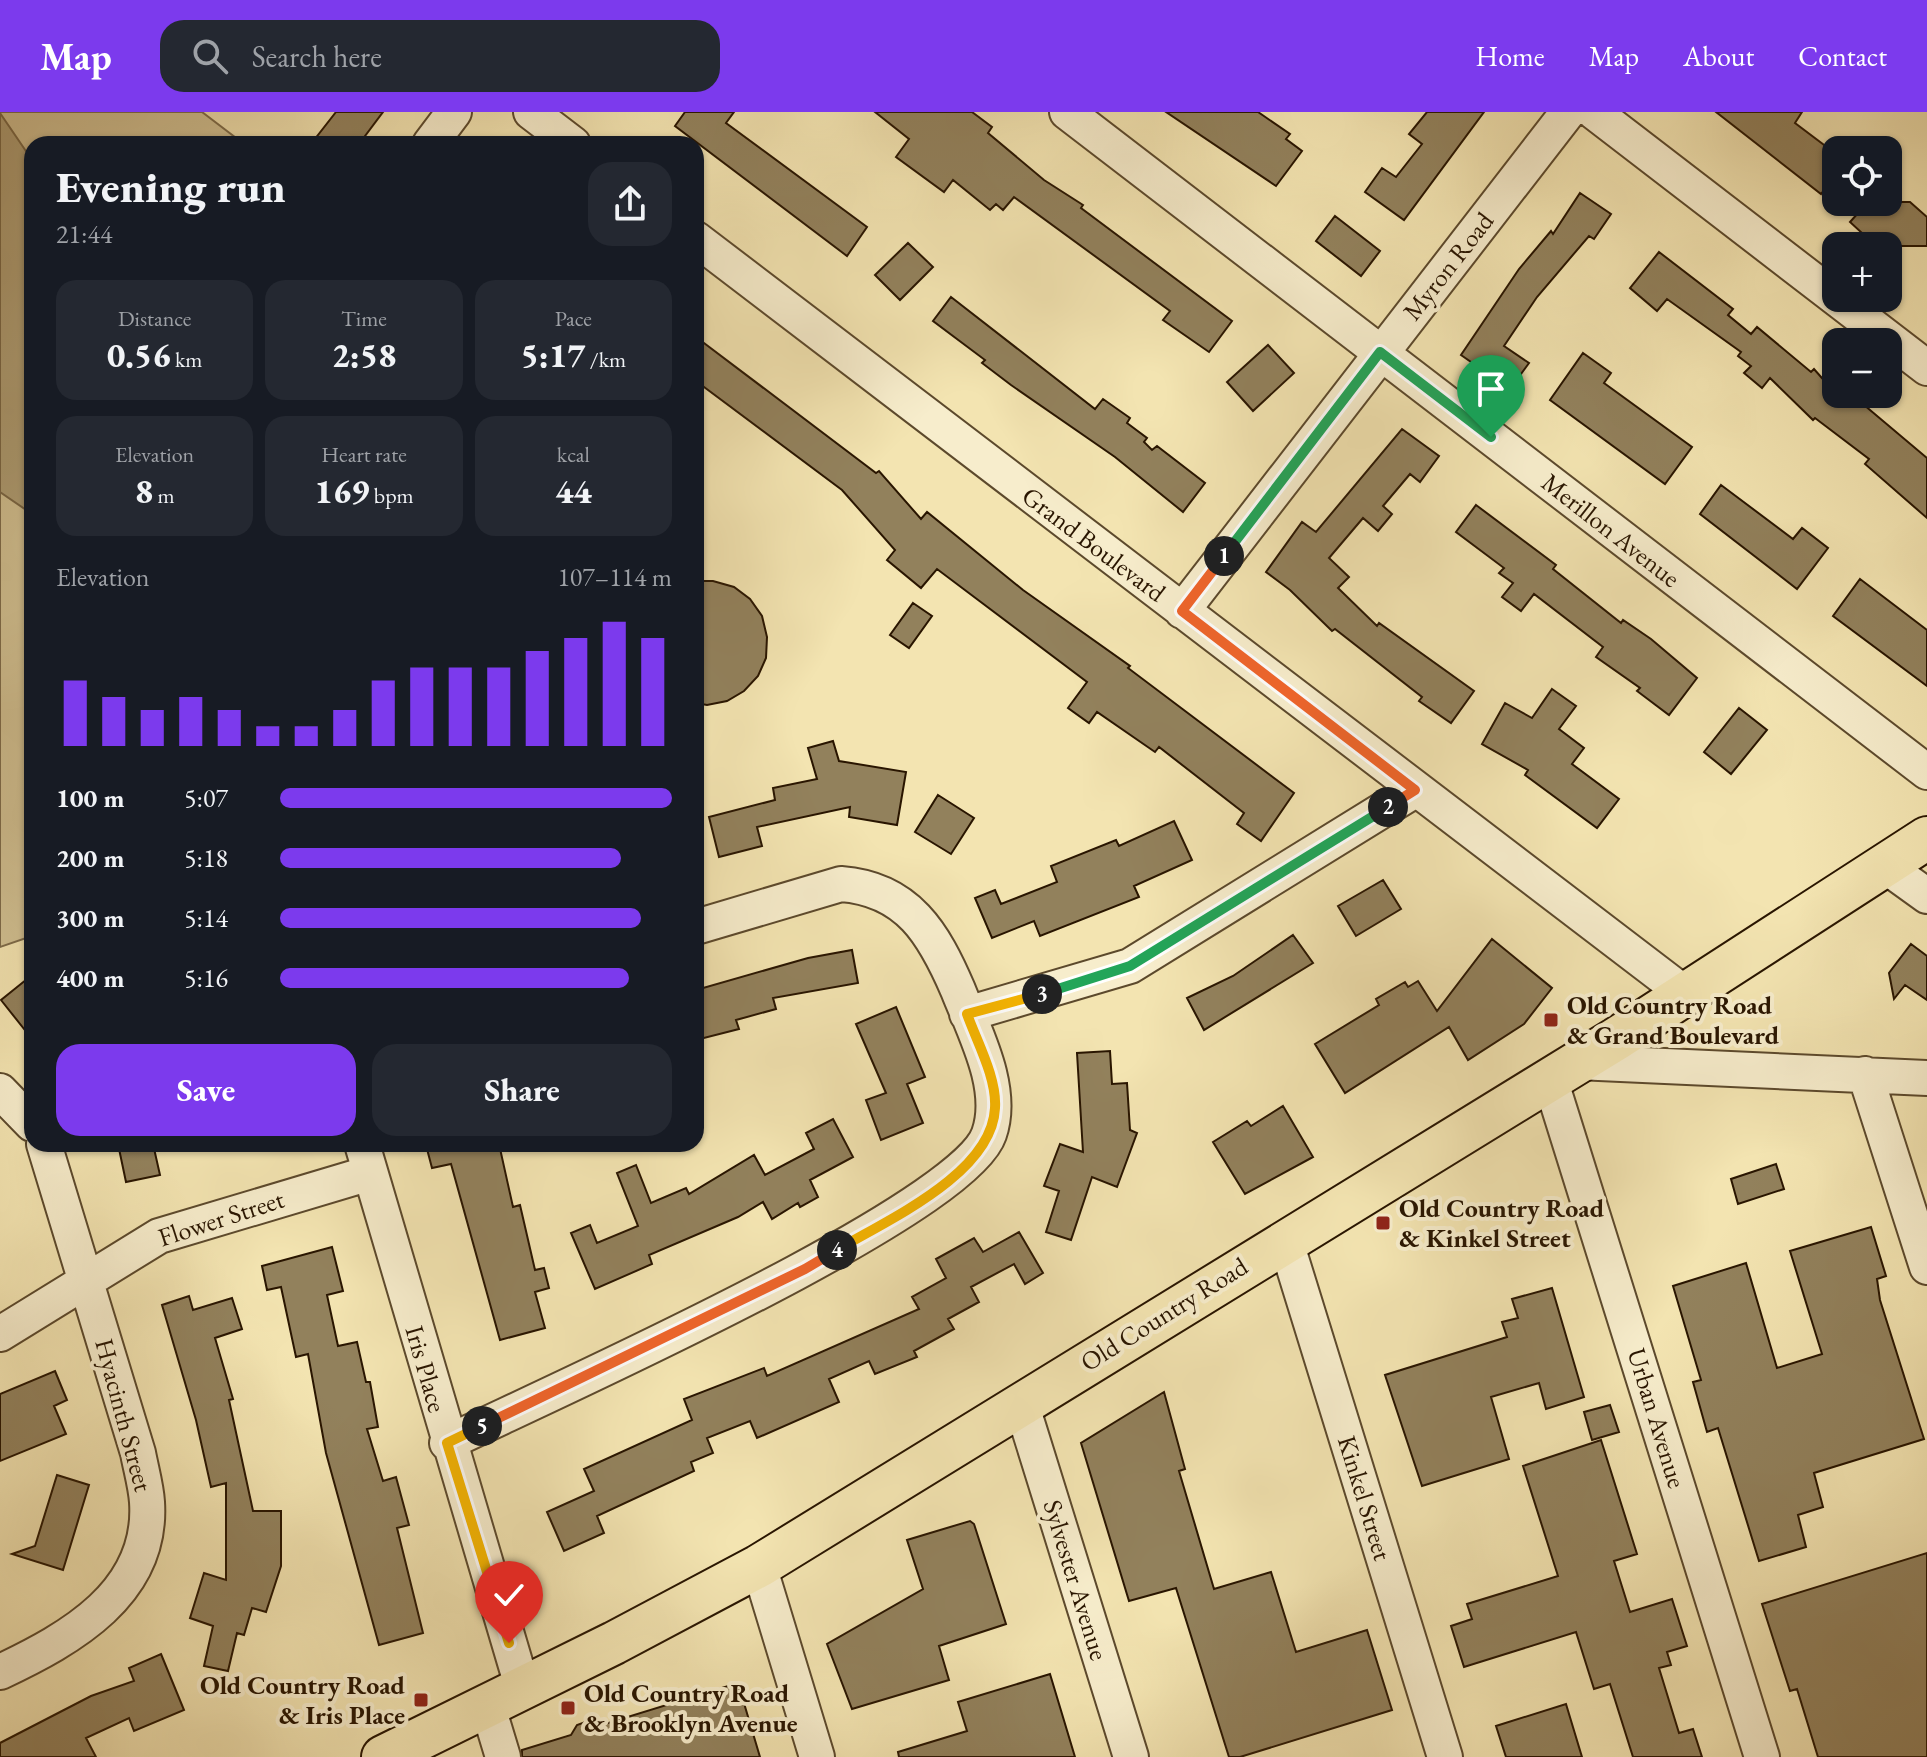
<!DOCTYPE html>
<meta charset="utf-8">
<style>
:root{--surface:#171b24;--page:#242831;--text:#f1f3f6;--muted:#9ea1a6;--accent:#7c3aed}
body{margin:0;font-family:"EB Garamond",serif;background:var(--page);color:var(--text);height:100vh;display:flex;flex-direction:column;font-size:30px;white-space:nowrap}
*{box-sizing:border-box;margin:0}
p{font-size:26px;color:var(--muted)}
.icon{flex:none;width:44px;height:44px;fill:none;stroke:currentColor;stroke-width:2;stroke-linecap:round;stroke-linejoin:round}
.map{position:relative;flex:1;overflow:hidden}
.side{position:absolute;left:24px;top:24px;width:680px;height:1016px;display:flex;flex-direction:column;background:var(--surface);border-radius:24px;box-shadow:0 2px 6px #0004}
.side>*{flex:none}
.controls{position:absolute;left:1822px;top:24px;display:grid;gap:16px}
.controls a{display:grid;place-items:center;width:80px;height:80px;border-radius:16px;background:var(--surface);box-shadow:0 2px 6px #0004;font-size:40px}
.pin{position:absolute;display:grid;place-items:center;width:68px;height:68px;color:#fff;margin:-82px -34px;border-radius:50% 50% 50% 0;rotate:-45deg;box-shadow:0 0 8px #0007}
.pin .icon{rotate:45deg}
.km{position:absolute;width:40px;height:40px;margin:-20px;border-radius:50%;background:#222;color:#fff;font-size:22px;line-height:40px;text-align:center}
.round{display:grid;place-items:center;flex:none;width:84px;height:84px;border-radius:24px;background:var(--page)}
.headline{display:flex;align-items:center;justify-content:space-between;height:136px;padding:0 32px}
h1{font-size:44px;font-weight:800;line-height:60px}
.metrics{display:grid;grid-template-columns:repeat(3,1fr);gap:12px;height:136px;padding:8px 32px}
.metrics div{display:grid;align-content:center;border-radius:20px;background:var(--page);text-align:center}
.metrics b{font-size:34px;font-weight:800}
.metrics small{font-size:22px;font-weight:400}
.metrics p{font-size:22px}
.chart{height:224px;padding:16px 32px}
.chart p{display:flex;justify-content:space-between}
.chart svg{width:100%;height:144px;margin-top:8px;stroke:var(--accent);stroke-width:6}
.primary-button{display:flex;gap:16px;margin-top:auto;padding:16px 32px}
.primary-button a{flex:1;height:92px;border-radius:24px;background:var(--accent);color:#fff;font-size:32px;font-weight:800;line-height:92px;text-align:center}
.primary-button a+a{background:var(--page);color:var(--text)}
ul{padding:0 32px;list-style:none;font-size:26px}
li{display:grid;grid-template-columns:128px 96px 1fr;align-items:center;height:60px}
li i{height:20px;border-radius:10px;background:var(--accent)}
header{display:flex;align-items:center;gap:48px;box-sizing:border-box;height:112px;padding:0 40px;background:var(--accent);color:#fff}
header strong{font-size:38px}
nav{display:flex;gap:44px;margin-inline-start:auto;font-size:28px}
.search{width:560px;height:72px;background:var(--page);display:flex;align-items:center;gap:20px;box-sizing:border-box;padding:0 28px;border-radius:24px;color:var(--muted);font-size:30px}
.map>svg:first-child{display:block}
</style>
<header>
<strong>Map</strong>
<div class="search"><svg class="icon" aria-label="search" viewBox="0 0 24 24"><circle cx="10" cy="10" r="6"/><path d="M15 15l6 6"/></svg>Search here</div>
<nav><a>Home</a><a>Map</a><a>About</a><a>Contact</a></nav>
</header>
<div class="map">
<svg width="1927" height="1645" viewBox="0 0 1927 1645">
<rect width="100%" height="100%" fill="#f3e4b1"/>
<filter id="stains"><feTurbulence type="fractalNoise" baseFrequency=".0025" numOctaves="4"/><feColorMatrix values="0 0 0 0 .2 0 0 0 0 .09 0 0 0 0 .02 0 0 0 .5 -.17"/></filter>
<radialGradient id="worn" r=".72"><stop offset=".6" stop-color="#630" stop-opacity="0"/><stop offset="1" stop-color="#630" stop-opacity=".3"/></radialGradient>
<path fill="#d1c193" stroke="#7d6b4a" stroke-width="2" d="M0,0H202L244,32H32V824L0,835Z"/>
<path fill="#ae9e75" stroke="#796746" stroke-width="2" d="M0,1L32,48V402L0,380Z"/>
<path fill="#92815c" stroke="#291500" stroke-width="2" d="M336,0H383L359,32H311Z
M685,0H734L726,11L867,115L847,144L675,14Z
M875,0H972L992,15L988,21L1044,68L1083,93L1081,96L1232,209L1209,240L1163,208L1170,199L1014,85L1003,98L996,92L990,98L953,68L944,80L896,45L909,27Z
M1166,0H1258L1290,22L1286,27L1302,39L1276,74Z
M1427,0H1484L1404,108L1365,80L1382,56L1396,65L1422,32L1409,22Z
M1716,0H1802L1795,11L1836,42V62L1821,82Z
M1580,81L1611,102L1594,127L1589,124L1537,185L1504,234L1529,251L1510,277L1461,243L1519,157L1551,119L1553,122Z
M1868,90H1910L1927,105V134H1876L1850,110Z
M1335,104L1380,139L1361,164L1316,129Z
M908,131L933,155L900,188L875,163Z
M1659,140L1733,197L1728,203L1751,222L1757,215L1811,260L1814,257L1836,282H1851L1927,346V406L1865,352L1869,347L1815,306L1813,308L1770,266L1762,276L1744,261L1751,254L1738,244L1741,240L1667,187L1657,199L1630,176Z
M951,185L1095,297L1103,287L1130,306L1127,311L1147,326L1144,330L1152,338L1157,334L1205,371L1183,400L1115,345L1011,273L982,251L985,248L933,209Z
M696,225L876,361L879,359L921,407L927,400L1023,478L1130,554L1128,556L1294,681L1261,729L1237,712L1244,701L1159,635L1155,640L1097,600L1089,611L1068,596L1087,570L937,457L921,476L887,448L895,438L842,378L696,269Z
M1268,233L1294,261L1253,299L1227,270Z
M1583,241L1611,261L1604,271L1692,335L1665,372L1550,288Z
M1402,317L1439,344L1420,370L1410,362L1383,394L1392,402L1378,419L1363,406L1329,446L1349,465L1338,476L1377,514L1379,511L1474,579L1451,611L1419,589L1422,585L1335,517L1332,519L1290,478L1266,460L1302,410L1316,420Z
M1721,373L1793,427L1802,416L1828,436L1797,477L1700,402Z
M1476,393L1556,453L1553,457L1621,511L1623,508L1651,527L1697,566L1669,603L1637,579L1640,576L1596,545L1603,535L1534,482L1521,499L1502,485L1513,471L1499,461L1504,456L1456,420Z
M1860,467L1927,518V574L1833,504Z
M696,469H713L734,475L750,487L762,504L767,525L766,546L758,564L744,579L727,589L707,593L696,591Z
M913,491L932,504L909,536L890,523Z
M1552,577L1576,594L1559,617L1584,636L1572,652L1619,687L1597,716L1525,663L1528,658L1482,632L1505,591L1532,606Z
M1739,596L1767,618L1731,662L1704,640Z
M833,629L839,649L906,660L897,713L849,705L850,695L757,715L762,734L719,745L709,705L775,688L773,676L817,667L808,636Z
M938,683L974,706L951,742L915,720Z
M1174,709L1192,748L1134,774L1139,785L1040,824L1034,809L992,826L975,786L995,778L1001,792L1057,770L1051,754L1116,728L1119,734Z
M1383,768L1401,797L1356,824L1338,794Z
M1293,823L1313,851L1204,918L1187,886L1233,864Z
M1492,827L1552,876L1524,912L1468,948L1449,915L1345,981L1315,932L1379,893L1376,887L1405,870L1408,875L1418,869L1437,899Z
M1911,832L1927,844V888L1905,873L1894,887L1889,861Z
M852,838L858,871L773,886L776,897L736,908L739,917L696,928V878L808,846Z
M32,863V927L1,888Z
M896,895L925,965L907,972L923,1011L881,1028L866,988L886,981L856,912Z
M1110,939L1112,972L1127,971L1130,1018L1137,1021L1117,1075L1092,1065L1071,1128L1046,1120L1059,1079L1044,1074L1060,1032L1083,1040L1077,941Z
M1283,994L1313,1045L1245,1082L1213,1030L1247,1009L1251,1014Z
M833,1007L853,1045L810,1068L818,1085L800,1095L798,1091L772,1107L763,1090L738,1105L649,1143L652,1152L595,1177L571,1121L590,1113L597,1131L638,1114L617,1061L636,1053L651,1091L686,1076L689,1082L754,1043L765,1063L814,1037L806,1021Z
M118,1032H153L160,1063L126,1070Z
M447,1032H499L513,1095L520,1093L535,1158L544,1156L549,1176L535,1180L545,1216L500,1228L451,1052L432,1056L427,1037Z
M1776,1052L1784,1077L1738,1092L1731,1067Z
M1871,1115L1886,1164L1877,1167L1880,1188L1924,1327L1814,1361L1823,1395L1798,1403L1806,1435L1759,1449L1718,1316L1707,1320L1693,1270L1701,1268L1673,1174L1746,1151L1777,1256L1822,1242L1790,1139Z
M1019,1120L1043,1161L1025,1172L1014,1152L971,1175L979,1190L948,1207L954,1217L914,1239L917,1245L875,1262L869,1249L829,1267L839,1290L757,1326L750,1309L707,1326L713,1341L691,1350L694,1359L597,1404L604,1421L564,1439L547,1400L594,1379L584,1357L692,1308L684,1287L764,1256L767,1264L919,1197L912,1185L946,1166L936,1147L974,1126L983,1140Z
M332,1135L343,1179L327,1183L338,1234L357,1230L366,1270H370L378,1315L367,1317L383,1369L396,1365L409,1413L397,1416L423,1521L379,1533L326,1341L308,1242L296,1245L281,1175L267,1178L262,1154Z
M1552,1176L1584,1285L1546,1297L1539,1271L1491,1285L1509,1347L1422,1374L1385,1263L1507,1225L1502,1210L1518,1206L1512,1187Z
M189,1184L193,1198L232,1186L242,1217L215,1226L233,1287L229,1288L253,1399H281V1454L266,1500L252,1496L244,1523L237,1521L228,1559L204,1554L213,1514L190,1506L204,1461L226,1468V1371L211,1375L196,1308L162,1193Z
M55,1259L67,1288L54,1294L66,1322L0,1349V1282Z
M1164,1280L1185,1357L1179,1359L1214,1477L1271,1460L1296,1540L1367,1518L1392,1598L1240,1645H1229L1176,1476L1129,1489L1081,1331Z
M1610,1293L1619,1320L1592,1328L1584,1300Z
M1601,1328L1637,1442L1614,1449L1630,1500L1672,1487L1687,1534L1667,1540L1671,1553L1659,1556L1679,1621L1693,1617L1702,1645H1633L1610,1572L1594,1577L1576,1520L1464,1555L1451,1514L1472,1507L1467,1492L1558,1464L1523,1354Z
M57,1363L89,1373L63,1458L12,1442L35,1434Z
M970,1409L974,1412L1006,1512L939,1534L949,1568L852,1597L827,1532L923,1477L907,1428Z
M1927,1441V1645H1818L1797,1577L1790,1579L1762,1492Z
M161,1542L184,1598L134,1619L129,1606L86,1626L96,1645H0V1631L91,1584L134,1569L129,1556Z
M1050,1562L1075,1645H899L898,1640L967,1619L958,1590Z
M738,1571L760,1645H522V1638L571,1623L577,1613L596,1606L605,1612Z
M1566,1592L1582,1645H1506L1496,1614Z"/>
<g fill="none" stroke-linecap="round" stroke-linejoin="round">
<defs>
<path id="minor" d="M531,0L573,32
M1067,0L1927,660
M1594,0L1927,256
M430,32L454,0
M696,127L1684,881
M1182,499L1568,0
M1884,753L1927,784
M967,902L1130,854L1415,678
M1577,950L1927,966
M1865,962L1927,1155
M1550,967L1762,1645
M0,979L32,1012
M362,1032L522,1574
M1285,1127L1445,1645
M0,1222L159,1124L370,1061
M1021,1291L1131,1645
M447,1331C539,1286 963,1099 989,1022C1005,977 975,921 958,878C934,822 908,777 841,772L696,815
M759,1454L817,1645
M0,1560C70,1527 153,1481 147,1390C146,1374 141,1357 138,1341L44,1032
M487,1592L503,1645"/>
<path id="major" d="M383,1645L614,1531L759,1454L1616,927L1927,726"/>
</defs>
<use href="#minor" stroke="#5c492c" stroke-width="38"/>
<use href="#major" stroke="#291500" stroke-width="46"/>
<use href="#minor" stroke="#f7edcc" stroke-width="34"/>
<use href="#major" stroke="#f3e4b1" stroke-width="42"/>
</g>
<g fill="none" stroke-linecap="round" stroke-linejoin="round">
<defs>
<path id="split-1" d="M1224,444L1380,240L1491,325"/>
<path id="split-2" d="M1224,444L1182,499L1415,678L1388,695"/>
<path id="split-3" d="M1042,882L1130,854L1388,695"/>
<path id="split-4" d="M837,1138C887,1108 992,1062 995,996C997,966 977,930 967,902L1042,882"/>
<path id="split-5" d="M482,1314L805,1157L837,1138"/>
<path id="split-6" d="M482,1314L447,1331L509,1531"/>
</defs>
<use href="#split-1" stroke="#fff" stroke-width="16"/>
<use href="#split-2" stroke="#fff" stroke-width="16"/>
<use href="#split-3" stroke="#fff" stroke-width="16"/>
<use href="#split-4" stroke="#fff" stroke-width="16"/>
<use href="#split-5" stroke="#fff" stroke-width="16"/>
<use href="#split-6" stroke="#fff" stroke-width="16"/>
<use href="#split-1" stroke="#22a559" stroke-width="10"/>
<use href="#split-2" stroke="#f0652b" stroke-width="10"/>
<use href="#split-3" stroke="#22a559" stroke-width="10"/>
<use href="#split-4" stroke="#f5b400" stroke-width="10"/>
<use href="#split-5" stroke="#f0652b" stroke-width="10"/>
<use href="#split-6" stroke="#f5b400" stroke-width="10"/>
</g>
<g fill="#8f2418" stroke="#f7edcc" stroke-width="3">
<rect x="1543" y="900" width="16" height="16" rx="4"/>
<rect x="1375" y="1103" width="16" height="16" rx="4"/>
<rect x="413" y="1580" width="16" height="16" rx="4"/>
<rect x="560" y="1588" width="16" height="16" rx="4"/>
</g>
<g text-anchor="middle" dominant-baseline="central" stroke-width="8" stroke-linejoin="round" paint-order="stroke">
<g font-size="26" fill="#291500" stroke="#f7edcc">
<text transform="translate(1448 154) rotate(-52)">Myron Road</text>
<text transform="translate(1611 418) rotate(38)">Merillon Avenue</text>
<text transform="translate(1094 432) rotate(37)">Grand Boulevard</text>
<text transform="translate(221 1106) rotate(-18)">Flower Street</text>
<text transform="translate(1164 1202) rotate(-32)">Old Country Road</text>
<text transform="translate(426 1257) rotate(74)">Iris Place</text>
<text transform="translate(124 1303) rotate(75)">Hyacinth Street</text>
<text transform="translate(1657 1306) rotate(73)">Urban Avenue</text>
<text transform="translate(1365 1386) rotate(73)">Kinkel Street</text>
<text transform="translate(1076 1468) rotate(73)">Sylvester Avenue</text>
</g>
<g font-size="26" font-weight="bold" fill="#291500" stroke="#f7edcc" text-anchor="start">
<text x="1567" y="893">Old Country Road<tspan x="1567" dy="30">&amp; Grand Boulevard</tspan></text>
<text x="1399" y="1096">Old Country Road<tspan x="1399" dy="30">&amp; Kinkel Street</tspan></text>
<text x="405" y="1573" text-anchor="end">Old Country Road<tspan x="405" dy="30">&amp; Iris Place</tspan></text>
<text x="584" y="1581">Old Country Road<tspan x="584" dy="30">&amp; Brooklyn Avenue</tspan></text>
</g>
</g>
<rect width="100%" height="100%" filter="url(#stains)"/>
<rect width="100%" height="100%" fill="url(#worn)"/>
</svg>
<div class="controls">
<a><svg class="icon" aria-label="locate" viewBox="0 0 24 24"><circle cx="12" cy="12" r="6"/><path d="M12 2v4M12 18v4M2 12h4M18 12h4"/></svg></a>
<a>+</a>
<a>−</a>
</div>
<div class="pin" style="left:1491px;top:325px;background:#1e9e55"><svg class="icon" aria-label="arrive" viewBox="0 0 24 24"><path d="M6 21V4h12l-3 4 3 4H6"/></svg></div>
<div class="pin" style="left:509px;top:1531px;background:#d93025"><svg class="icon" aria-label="check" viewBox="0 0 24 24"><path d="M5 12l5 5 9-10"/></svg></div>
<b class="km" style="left:1224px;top:444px">1</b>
<b class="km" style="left:1388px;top:695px">2</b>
<b class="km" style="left:1042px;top:882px">3</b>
<b class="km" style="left:837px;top:1138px">4</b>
<b class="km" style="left:482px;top:1314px">5</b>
<section class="side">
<div class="headline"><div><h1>Evening run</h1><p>21:44</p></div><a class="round"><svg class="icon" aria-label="share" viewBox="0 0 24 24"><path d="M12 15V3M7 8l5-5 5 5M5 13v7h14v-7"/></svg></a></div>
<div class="metrics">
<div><p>Distance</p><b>0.56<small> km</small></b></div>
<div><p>Time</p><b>2:58</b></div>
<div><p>Pace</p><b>5:17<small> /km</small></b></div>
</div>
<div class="metrics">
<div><p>Elevation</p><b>8<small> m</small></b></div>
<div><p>Heart rate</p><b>169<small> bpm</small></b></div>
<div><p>kcal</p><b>44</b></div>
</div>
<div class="chart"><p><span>Elevation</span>107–114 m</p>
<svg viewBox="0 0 160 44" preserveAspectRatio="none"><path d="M5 44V24M15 44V29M25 44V33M35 44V29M45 44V33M55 44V38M65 44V38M75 44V33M85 44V24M95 44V20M105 44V20M115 44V20M125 44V15M135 44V11M145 44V6M155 44V11"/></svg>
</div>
<ul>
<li><b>100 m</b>5:07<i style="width:100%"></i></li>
<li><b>200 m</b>5:18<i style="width:87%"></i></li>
<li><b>300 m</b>5:14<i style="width:92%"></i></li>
<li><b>400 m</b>5:16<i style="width:89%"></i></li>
</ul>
<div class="primary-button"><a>Save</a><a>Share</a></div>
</section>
</div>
